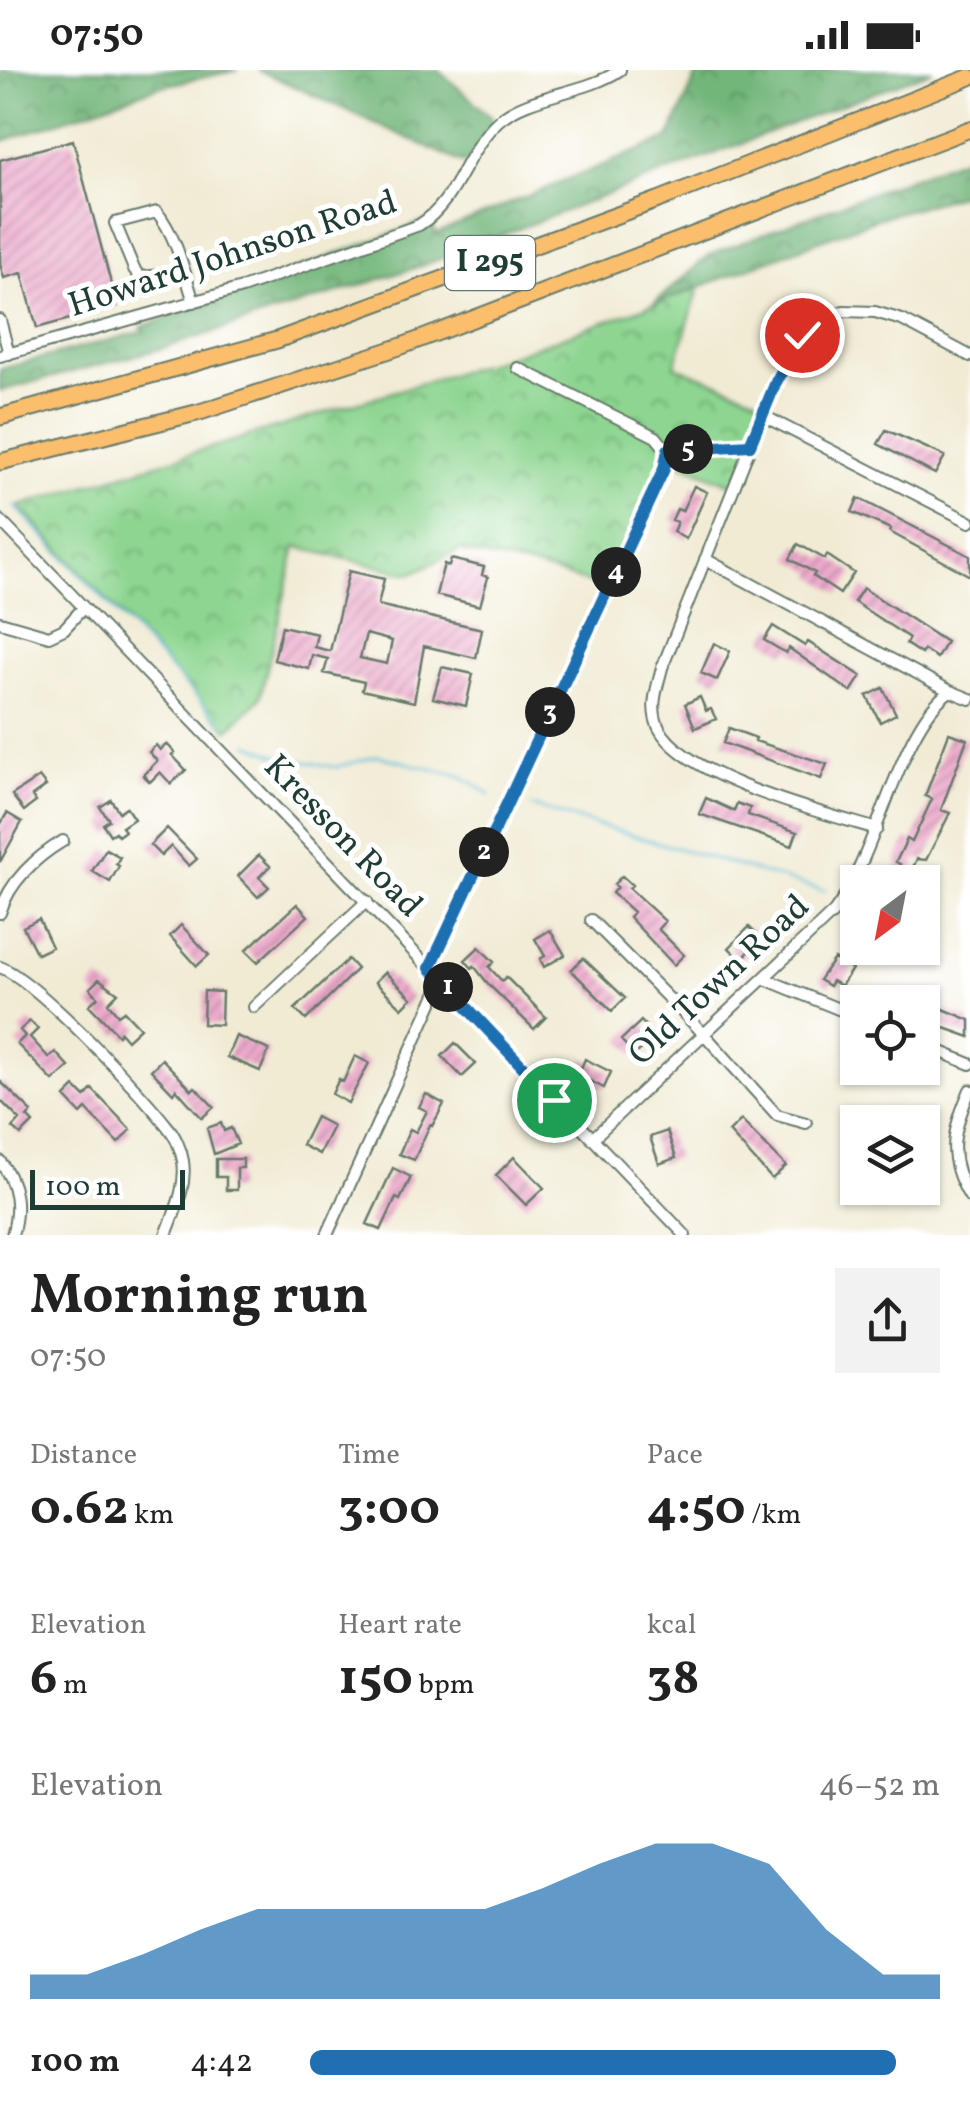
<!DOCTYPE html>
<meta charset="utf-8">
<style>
:root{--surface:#fff;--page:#f2f2f2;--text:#222;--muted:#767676;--accent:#1f6fb2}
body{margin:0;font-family:Vollkorn,serif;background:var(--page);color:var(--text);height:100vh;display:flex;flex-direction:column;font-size:38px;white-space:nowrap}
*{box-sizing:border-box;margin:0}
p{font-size:32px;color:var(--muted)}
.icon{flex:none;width:55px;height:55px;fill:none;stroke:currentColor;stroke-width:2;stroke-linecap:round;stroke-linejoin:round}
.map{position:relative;height:1165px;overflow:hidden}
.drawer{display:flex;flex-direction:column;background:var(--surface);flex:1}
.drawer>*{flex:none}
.needle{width:65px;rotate:212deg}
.fabs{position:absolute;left:840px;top:795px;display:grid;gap:20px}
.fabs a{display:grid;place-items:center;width:100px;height:100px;border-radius:0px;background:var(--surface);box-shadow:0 2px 8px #0004;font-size:50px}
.scale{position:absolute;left:30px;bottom:25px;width:155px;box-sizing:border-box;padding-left:10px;border:5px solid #1f3d34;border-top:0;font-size:28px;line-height:35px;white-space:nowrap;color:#1f3d34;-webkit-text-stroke:8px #fff;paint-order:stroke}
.pin{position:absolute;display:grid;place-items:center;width:85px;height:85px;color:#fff;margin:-42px;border:5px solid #fff;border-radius:50%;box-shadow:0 2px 10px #0007}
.km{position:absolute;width:50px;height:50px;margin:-25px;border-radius:50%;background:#222;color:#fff;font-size:28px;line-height:50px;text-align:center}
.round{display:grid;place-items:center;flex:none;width:105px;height:105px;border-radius:0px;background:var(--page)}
.headline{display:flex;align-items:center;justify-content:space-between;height:170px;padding:0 30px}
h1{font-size:55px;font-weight:700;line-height:75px}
.metrics{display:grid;grid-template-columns:repeat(3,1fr);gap:15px;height:170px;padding:10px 30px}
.metrics div{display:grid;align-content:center}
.metrics b{font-size:50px;font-weight:700}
.metrics small{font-size:28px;font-weight:400}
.metrics p{font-size:28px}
.chart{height:280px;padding:20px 30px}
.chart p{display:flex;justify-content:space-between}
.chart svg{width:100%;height:180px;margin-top:10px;fill:var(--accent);opacity:.7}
ul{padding:0 30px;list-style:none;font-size:32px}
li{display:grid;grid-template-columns:160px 120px 1fr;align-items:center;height:75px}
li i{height:25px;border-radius:12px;background:var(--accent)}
.status{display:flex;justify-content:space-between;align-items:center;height:70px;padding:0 50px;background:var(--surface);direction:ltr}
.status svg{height:28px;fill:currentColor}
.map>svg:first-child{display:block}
</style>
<div class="status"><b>07:50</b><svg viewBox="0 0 49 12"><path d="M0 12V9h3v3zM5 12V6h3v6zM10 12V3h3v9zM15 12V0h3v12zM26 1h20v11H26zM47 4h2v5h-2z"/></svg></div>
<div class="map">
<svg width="970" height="1165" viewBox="0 0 970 1165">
<defs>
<pattern id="forest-crowns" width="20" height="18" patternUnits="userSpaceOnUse" patternTransform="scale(2.5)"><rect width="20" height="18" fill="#72b67a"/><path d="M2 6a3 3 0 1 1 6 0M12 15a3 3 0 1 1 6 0" fill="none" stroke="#5d9565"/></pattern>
<pattern id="park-crowns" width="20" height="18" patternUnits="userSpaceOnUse" patternTransform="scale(2.5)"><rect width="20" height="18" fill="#8dd590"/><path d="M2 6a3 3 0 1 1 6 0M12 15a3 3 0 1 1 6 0" fill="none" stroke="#73ae76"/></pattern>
<pattern id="building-hatch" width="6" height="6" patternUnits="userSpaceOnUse" patternTransform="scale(2.5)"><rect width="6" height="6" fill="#edaacc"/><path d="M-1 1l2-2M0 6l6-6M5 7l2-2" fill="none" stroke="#bf8ca6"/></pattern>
</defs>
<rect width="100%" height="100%" fill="#fff"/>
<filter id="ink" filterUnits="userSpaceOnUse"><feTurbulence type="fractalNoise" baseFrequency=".01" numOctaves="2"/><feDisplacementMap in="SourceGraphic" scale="20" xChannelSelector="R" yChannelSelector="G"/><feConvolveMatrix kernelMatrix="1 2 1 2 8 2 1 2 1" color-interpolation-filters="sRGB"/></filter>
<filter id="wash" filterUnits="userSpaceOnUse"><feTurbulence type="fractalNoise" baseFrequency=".0048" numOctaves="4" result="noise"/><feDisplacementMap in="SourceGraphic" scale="40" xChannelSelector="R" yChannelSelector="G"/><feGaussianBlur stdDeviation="2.25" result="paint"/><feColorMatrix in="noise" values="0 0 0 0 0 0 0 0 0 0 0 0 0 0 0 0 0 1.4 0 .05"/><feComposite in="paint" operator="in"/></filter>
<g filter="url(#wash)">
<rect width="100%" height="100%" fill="#f1ebd4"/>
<path fill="url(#forest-crowns)" stroke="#487a57" stroke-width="2.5" d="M0,0H239L158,17L0,72Z
M258,0H438L497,52L465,94Z
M699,0H933L424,195L164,278L0,321V299L144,261L141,257L431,149L436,164L669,68Z
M970,85V122L879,148L652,235L709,185Z"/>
<path fill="url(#park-crowns)" stroke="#568962" stroke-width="2.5" d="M699,218L675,296L771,333L739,417L665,387L603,517L539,498L465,482L466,480L462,479L410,504L296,477L260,628L228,660L19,436L501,289Z"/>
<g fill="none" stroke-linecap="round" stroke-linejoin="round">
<path stroke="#59bdd8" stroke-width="2.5" d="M14,435L223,654
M249,674L283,688L336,697L378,686L461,706L490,724
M531,736L825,821"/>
</g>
<g id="blocks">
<path fill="url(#building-hatch)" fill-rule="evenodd" d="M73,70L117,236L37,258L22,203L4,208L0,194V90Z
M886,360L945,386L935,404L878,374Z
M694,416L707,422L686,469L673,462L677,452L672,450L677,439L682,441Z
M858,428L970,486V506L890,462L891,459L852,442Z
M798,474L825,489L827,485L854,503L840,524L813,506L815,503L790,489Z
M451,489L484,497L482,505L488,507L480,536L436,525L444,494L449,496Z
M349,501L384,509L378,535L482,559L476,588L424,576L414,632L362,620L364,612L324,603L328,589L312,585L309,599L274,590L282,556L317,564L314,577L330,581ZM366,564L392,571L387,594L360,588Z
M863,518L946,572L937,588L924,580L921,584L906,574L909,568L854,532Z
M773,556L805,576L808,572L861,606L851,622L789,578L786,583L764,570Z
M714,573L730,581L717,610L701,603Z
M442,597L473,604L466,636L433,628Z
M883,618L896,644L880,652L867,626Z
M700,627L706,641L711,639L716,649L695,658L685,634Z
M729,658L756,668L755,671L827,694L821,709L723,673Z
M949,663L967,669L941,740L950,743L926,790L917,789L906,812H889L900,794L896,792L907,769L912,772L932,729L925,726Z
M167,674L175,683L172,685L186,700L171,714L160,702L150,712L143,705L157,691L149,682L156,675L160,680Z
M39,707L46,716L32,726L36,732L24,741L12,725Z
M706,728L734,741L737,733L750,738L748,745L797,762L792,776L699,744Z
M111,730L119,742L126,737L134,749L122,757L125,761L118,766L115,762L110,765L103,754L109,750L100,737Z
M7,743L22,752L0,792V755Z
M167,758L197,789L189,796L171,776L161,786L150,775Z
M106,779L120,787L116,794L119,796L110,812L92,801Z
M259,785L270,796L259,807L269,817L258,827L238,806Z
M622,806L632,815L629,818L665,851L658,859L684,885L674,895L629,847L633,842L612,823L617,817L614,814Z
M297,834L308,846L258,892L246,880Z
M39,849L52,877L37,884L23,857Z
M181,855L209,885L197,896L170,866Z
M749,857L761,869L741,890L729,878Z
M550,860L565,885L544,897L540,889L545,886L535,869Z
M479,877L494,892L489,897L502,911L506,907L546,947L534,959L489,915L474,896L472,898L465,890Z
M583,888L625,928L612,941L571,900Z
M348,889L357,899L306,950L295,939Z
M834,889L852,899L841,916L832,911L829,916L819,910Z
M385,902L412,928L402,938L375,912Z
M99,909L118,923L108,933L118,945L124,941L140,958L127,970L120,962L118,965L89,935L98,927L90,918Z
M204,921L222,922L221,955L203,954Z
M929,933L970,950V967L922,950Z
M30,951L38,959L30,967L49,988L55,982L69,997L53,1011L17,974L25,966L20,960Z
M641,951L655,966L635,985L621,970Z
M236,966L269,980L260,1001L227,987Z
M455,973L476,994L462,1007L442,986Z
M355,986L369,993L348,1033L332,1024L339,1009L343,1012Z
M162,989L192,1020L195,1017L214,1037L202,1048L176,1019L173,1023L151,1000Z
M585,989L611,1002L604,1018L578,1005Z
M0,1011L32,1042L27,1047L33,1053L21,1065L13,1058L20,1050L0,1030Z
M75,1017L85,1027L92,1019L131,1060L118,1073L86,1039L81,1044L65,1027Z
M426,1024L444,1034L432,1056L430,1055L414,1090L399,1084L410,1059L416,1062L427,1041L419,1037Z
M316,1047L333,1056L319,1084L302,1075Z
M741,1050L786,1096L772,1109L729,1062Z
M221,1053L224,1061L231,1058L238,1074L214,1084L207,1058Z
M667,1061L676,1088L659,1094L650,1067Z
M514,1087L544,1118L526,1135L496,1105Z
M216,1089H243V1098H237V1120H226V1107H216Z
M393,1098L411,1107L400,1130L396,1128L381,1160L367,1154Z"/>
</g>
</g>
<g filter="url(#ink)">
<use href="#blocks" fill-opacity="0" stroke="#687a6c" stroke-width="2.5"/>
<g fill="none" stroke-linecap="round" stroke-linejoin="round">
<defs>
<path id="minor" d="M185,203L140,207L134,199L115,153L157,142C177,167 184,202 194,232
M0,250L9,284
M0,286L242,218L419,155C457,132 465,81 498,51C528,24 585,24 620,0
M762,345L970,452
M0,450L685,1165
M705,489L950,621L970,629
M0,552L49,566L64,559L83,538
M877,759C824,743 686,709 659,658C649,638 657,618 662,598L776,312L791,283L810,256L843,241L875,242L902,250L970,286
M0,843C9,812 36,787 63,771
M591,850L704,964L777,1045L806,1053
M0,897C37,911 140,1021 167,1056C175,1065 181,1079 183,1091C187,1117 175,1141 166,1165
M430,898L602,535L669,383L656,367L518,298
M765,909L858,947
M254,937L367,831
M922,974L970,994
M970,1020C953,1060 945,1087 970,1127
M592,1069L834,842C878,785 898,658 950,621
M0,1091C17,1114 20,1137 12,1165
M327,1165L442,911"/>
<path id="highway" d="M0,347L277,270L658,130L970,7
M0,392L200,342L402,276L970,59"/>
</defs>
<use href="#minor" stroke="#687a6c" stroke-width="14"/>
<use href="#highway" stroke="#687a6c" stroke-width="19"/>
<path stroke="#687a6c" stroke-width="2.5" stroke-dasharray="2.5 8" stroke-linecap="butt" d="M677,380L739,376"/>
<use href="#minor" stroke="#fff" stroke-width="10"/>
<use href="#highway" stroke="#fabe6d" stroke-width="15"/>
</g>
</g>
<g fill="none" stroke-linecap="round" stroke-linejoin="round" filter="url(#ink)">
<defs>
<path id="route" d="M554,1030L430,898L664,399L668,380L750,375L776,312L802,265"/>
</defs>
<use href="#route" stroke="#fff" stroke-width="20"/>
<use href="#route" stroke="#1f6fb2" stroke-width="12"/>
</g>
<g text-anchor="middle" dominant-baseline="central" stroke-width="10" stroke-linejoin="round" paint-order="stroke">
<rect fill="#fff" stroke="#627771" stroke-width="2.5" x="445" y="166" width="90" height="54" rx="8"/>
<g font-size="32" font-weight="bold" fill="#1f3d34">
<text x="490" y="193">I 295</text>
</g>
<g font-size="35" fill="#1f3d34" stroke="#fff">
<text transform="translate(233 185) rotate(-18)">Howard Johnson Road</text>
<text transform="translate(342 767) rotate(46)">Kresson Road</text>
<text transform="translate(720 911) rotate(-43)">Old Town Road</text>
</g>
</g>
</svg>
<div class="fabs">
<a><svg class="needle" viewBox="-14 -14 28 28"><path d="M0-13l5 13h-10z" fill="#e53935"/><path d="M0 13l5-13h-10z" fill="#767676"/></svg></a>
<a><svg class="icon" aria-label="locate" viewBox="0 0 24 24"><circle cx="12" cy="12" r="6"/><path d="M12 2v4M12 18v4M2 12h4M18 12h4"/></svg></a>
<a><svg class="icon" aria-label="layers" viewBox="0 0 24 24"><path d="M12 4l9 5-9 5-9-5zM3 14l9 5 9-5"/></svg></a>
</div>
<div class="scale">100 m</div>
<div class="pin" style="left:554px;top:1030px;background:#1e9e55"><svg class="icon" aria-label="arrive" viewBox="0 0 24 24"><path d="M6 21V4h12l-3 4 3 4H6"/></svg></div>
<div class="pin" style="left:802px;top:265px;background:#d93025"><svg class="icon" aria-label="check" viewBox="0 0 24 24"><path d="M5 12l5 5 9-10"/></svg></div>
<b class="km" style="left:448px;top:917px">1</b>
<b class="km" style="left:484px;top:782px">2</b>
<b class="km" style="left:550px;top:642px">3</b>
<b class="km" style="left:616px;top:502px">4</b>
<b class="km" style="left:688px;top:379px">5</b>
</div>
<section class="drawer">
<div class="headline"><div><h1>Morning run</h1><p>07:50</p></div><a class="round"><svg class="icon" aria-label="share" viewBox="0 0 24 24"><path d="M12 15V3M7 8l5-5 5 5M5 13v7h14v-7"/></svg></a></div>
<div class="metrics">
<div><p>Distance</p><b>0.62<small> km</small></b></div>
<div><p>Time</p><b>3:00</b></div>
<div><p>Pace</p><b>4:50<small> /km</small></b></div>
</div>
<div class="metrics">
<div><p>Elevation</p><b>6<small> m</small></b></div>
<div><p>Heart rate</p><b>150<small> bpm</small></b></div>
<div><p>kcal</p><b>38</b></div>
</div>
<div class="chart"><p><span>Elevation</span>46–52 m</p>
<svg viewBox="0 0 160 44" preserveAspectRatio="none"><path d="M0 44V38L10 38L20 33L30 27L40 22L50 22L60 22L70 22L80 22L90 17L100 11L110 6L120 6L130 11L140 27L150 38L160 38V44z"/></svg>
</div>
<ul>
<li><b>100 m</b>4:42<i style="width:93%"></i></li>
</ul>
</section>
